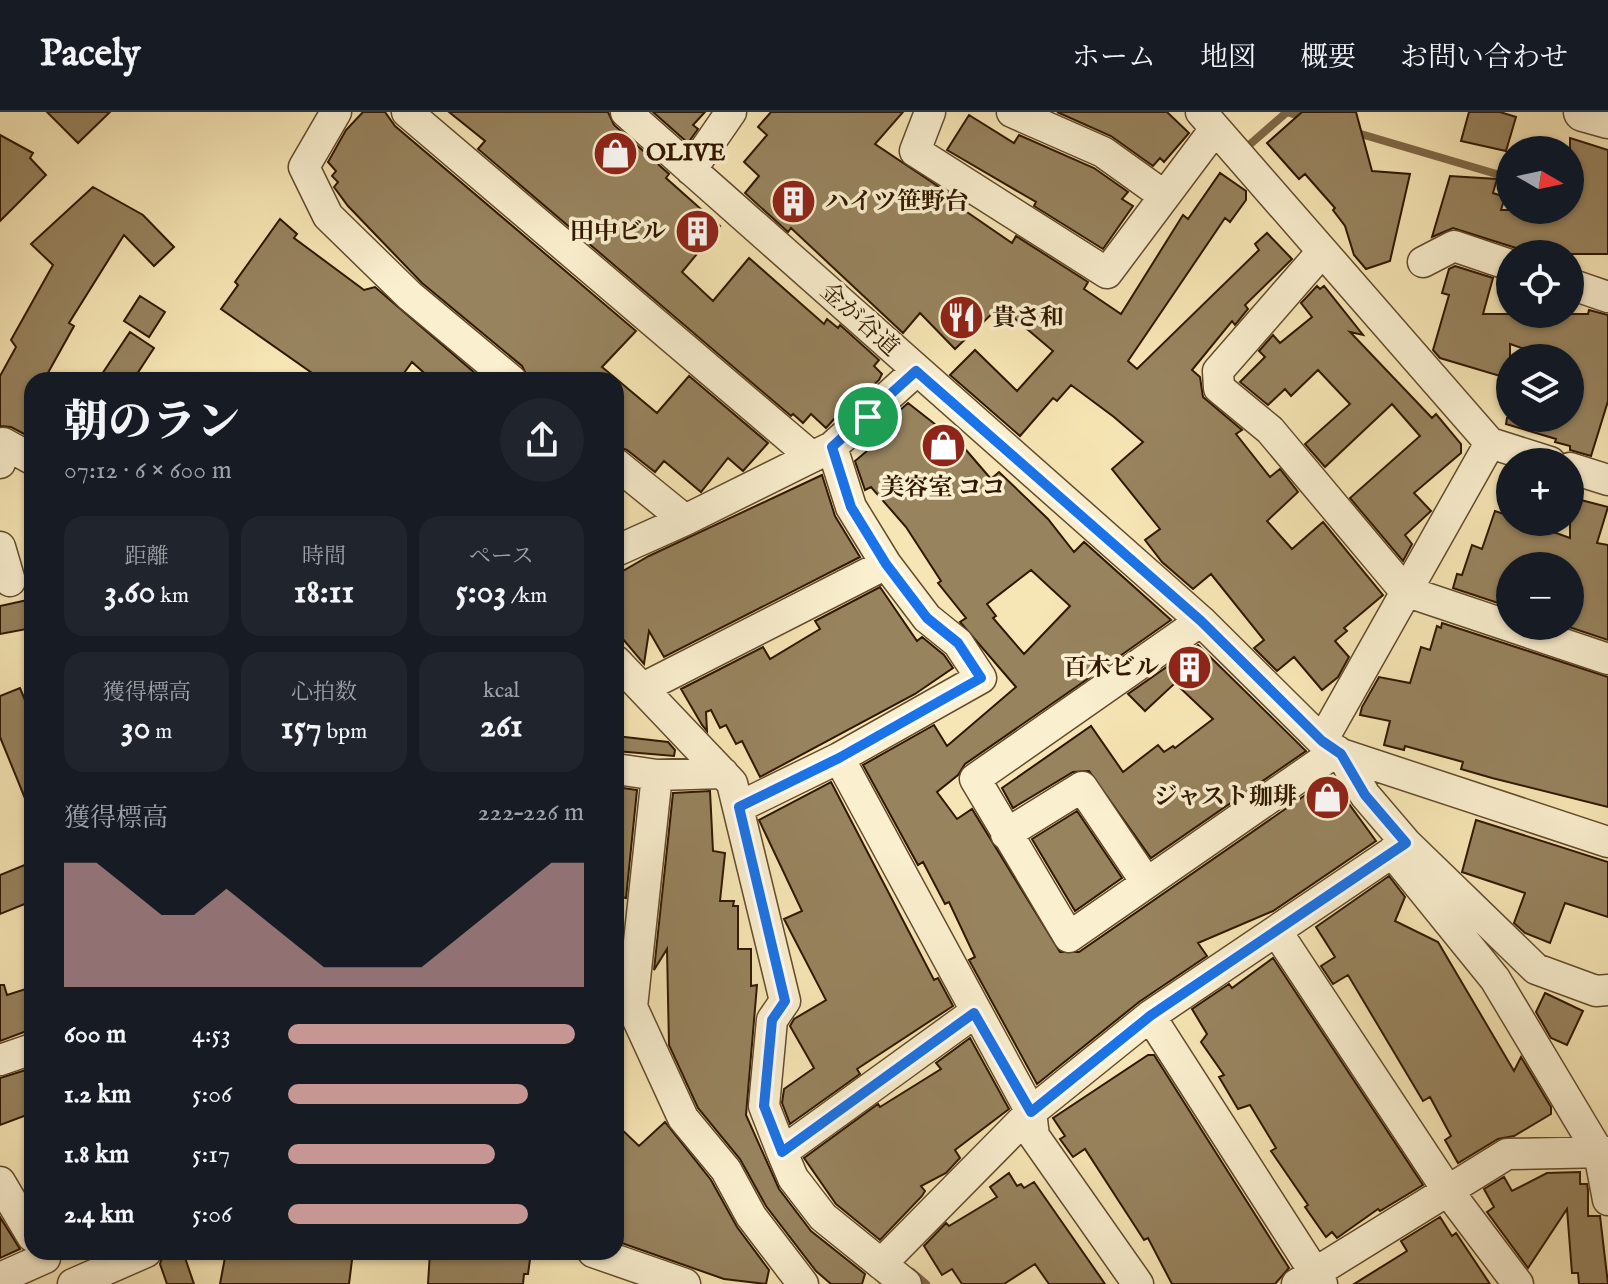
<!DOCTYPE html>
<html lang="ja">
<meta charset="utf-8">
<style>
:root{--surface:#171b24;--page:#20242c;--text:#f1f3f6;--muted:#9ea1a6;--line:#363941;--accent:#c59692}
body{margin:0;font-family:"IM FELL English","Noto Serif JP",serif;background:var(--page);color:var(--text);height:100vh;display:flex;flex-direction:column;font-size:30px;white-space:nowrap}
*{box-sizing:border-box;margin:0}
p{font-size:26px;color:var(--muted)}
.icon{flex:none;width:44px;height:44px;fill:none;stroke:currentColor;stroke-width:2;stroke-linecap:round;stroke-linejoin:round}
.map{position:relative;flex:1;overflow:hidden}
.details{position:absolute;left:24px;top:260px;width:600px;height:888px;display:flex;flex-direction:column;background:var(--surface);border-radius:24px;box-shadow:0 2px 6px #0004}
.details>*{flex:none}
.needle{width:52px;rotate:99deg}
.buttons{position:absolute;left:1496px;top:24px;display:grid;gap:16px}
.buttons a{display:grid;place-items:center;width:88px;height:88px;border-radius:50%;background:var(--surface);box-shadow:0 2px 6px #0004;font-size:40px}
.pin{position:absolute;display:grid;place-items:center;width:68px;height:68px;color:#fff;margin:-34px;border:4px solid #fff;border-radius:50%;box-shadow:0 2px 8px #0007}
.round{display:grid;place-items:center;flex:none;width:84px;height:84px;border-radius:42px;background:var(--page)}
.summary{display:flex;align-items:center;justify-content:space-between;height:136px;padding:0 40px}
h1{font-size:44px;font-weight:800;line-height:60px}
.metrics{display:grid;grid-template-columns:repeat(3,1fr);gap:12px;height:136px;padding:8px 40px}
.metrics div{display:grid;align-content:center;border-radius:20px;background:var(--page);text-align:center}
.metrics b{font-size:34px;font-weight:800}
.metrics small{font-size:22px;font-weight:400}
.metrics p{font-size:22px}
.chart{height:224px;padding:16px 40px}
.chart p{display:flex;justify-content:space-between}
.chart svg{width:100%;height:144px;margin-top:8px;fill:var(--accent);opacity:.7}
ul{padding:0 40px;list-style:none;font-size:26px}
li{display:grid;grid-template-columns:128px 96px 1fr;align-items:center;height:60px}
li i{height:20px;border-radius:10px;background:var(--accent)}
header{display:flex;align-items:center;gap:48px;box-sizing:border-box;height:112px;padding:0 40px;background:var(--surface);border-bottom:2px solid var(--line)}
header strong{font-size:38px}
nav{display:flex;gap:44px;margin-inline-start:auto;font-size:28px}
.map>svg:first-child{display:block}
</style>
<header>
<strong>Pacely</strong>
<nav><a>ホーム</a><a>地図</a><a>概要</a><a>お問い合わせ</a></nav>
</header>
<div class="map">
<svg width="1608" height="1172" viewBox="0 0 1608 1172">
<rect width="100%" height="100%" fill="#f7e6b5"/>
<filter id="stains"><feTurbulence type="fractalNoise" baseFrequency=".0025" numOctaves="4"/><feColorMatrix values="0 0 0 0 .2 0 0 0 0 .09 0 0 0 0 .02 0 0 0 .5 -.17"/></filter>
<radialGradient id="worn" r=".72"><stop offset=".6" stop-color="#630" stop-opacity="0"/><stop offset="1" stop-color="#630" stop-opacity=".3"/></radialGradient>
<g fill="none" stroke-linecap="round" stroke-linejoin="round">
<path stroke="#7f6947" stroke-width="8" d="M1354,20L1510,66
M1248,34L1287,0L1306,6
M912,1160L926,1172"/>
</g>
<path fill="#97835e" stroke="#301700" stroke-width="2" fill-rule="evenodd" d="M47,0H110L78,31Z
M363,0H385L395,14L636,219L602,255L657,301L689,264L768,331L743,359L728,346L701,380L664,349L655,360L627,338L616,334V268H529L522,254L422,171L348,94L334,75L338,70L332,64L336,59L328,50L346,18Z
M449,0H608L614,13L669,62L666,66L720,114L682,160L713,189L749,146L824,212L827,207L838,216L840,213L879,248L874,254L882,262L879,268L855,290L852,287L826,316L811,302L803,311L793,302L791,304L478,37L485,29Z
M653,0H705L693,13L698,17L688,31Z
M771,0H903L875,32L951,83L948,87L1012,131L1016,124L1088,170L1084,177L1121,202L1183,103L1188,107L1220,61L1246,79V88L1230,110L1225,106L1128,249L1137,257L1259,138L1255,132L1267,121L1292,147L1245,193L1248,197L1235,213L1232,209L1192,258L1200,265L1203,285L1242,318L1236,322L1270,365L1280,357L1298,380L1267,409L1292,437L1323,410L1383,483L1344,516L1347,519L1335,529L1349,545L1338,565L1322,578L1294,545L1277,559L1254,536L1264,528L1211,462L1193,477L1162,450L1145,428L1160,417L1112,357L1143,330L1114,305L1071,273L1057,289L1053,286L1020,324L950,263L975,238L1017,279L1053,239L1000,194L955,237L920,201L903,221L791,116L788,120L745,81L759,64L744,50L767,23L758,15Z
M1057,0H1167L1189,21L1164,50L1160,46L1153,54L1111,24Z
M1302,0H1356L1372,59L1410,62L1390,149L1366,157L1354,143L1345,114L1333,98L1335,96L1305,62L1299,67L1267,31Z
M1469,0H1500L1516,5L1506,39L1461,29Z
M969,3L1014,31L1019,23L1094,56L1128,80L1122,87L1133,94L1103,137L1034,94L1036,90L947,38Z
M0,23L33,41L30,46L46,63L0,109Z
M1570,26L1608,38V142H1524L1516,136L1453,116L1432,125L1450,64L1497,67L1493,81L1505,85L1501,98H1570Z
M93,75L143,103L174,135L154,154L124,123L69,211L74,214L44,268H32V326L11,315L0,314V264L16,235L11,228L53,153L31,132Z
M280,107L297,122L294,126L364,178L375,175L483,268H432L412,250L399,268H322L221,197L238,173L235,170Z
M1455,154L1493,166L1483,202H1588L1589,198L1608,203V289L1591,344L1570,338V334L1555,330L1556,327L1506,312L1507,306H1570V246H1551L1510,232V267L1440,246L1433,238L1449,183L1442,181L1449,157Z
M1317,174L1320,177L1324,174L1363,223L1350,220L1432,306L1436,302L1461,332V341L1414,381L1431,399L1405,423L1412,432L1403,449L1350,386L1420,324L1392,292L1325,355L1305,332L1350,292L1318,258L1291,284L1285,277L1268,293L1240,270L1265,245L1259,239L1273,223L1280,231L1312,205L1301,191Z
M140,184L165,200L149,225L124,209Z
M130,220L154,236L133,268H98Z
M908,291L945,320L948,317L991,367L999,360L1048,407L1074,440L1084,430L1171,508L1103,556L1100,553L1089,566L965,652L958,663L937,680L957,707L972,697L1060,840H1079L1330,666L1376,729L1273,799L1198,831L1207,844L1139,890L1037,972L969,848L975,845L949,790L945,792L923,750L918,753L863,653L934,613L947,634L1016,575L960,510L966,506L938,471L941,469L906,415L871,375L865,378L855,349L886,323L880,316ZM1031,458L1070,494L1024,542L993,506L996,504L987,492Z
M822,363L835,404L860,445L664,545L649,519L644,552L616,519V463L649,444Z
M1570,375L1580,378L1577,387L1608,395L1597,431L1608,433V528L1566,514H1570V454H1510L1501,492L1453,476L1457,462L1462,463L1472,433L1482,437L1495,399L1510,404V410H1526L1570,426Z
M880,475L917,529L922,525L944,543L953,556L915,582L760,665L742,629L736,632L726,613L720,616L711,598L706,600L707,619L702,613L681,577L763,535L770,547L820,517L815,509Z
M32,487V516L0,522V494Z
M1442,511L1608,565V695L1492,666L1461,657L1463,650L1405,634L1404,638L1384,633L1390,609L1360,603L1362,595L1379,565L1410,571L1421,535L1430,538L1437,514L1441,516Z
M1198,533L1306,639L1151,746L1089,659L1073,660L1013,696L1002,676L1091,614L1123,660L1158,633L1164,640L1173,634L1175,636L1213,607L1175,571L1145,599L1128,582Z
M20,576L32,605L31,701L0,625V584Z
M616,624L668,630L675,638L674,644L616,639Z
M831,670L934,868L938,866L953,894L857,957L860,962L790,1012L782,991L784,977L814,956L790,914L794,907L826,888L784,807L802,799L759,708Z
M616,675L637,678L626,786L616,784Z
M710,679L713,739L725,741L720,789H734L733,794H738V837H751V874L757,873L746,1003L779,1077L811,1119L865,1162L862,1172H831L816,1159L766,1094L740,1047L698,996L669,933L667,837L654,858L673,681Z
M1077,699L1122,766L1075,799L1032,727Z
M1476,708L1608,750V805L1565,791L1550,831L1525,821L1514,811L1525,781L1462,760Z
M32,750V789L0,802V763Z
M1389,764L1405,785L1395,809L1438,830L1514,959L1521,945L1551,995V1002L1514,1024L1498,1027L1458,1051L1445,1028L1451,1024L1430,985L1423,989L1348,863L1333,872L1321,854L1335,845L1316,815Z
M1273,846L1423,1073L1380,1099L1378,1097L1337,1126L1332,1120L1326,1125L1305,1095L1308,1093L1271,1039L1276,1036L1250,993L1238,997L1219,965L1224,963L1201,930L1207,922L1192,897L1229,872L1232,876Z
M0,873H4L7,883L32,875V917L0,929Z
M1545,881L1583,899L1567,933L1551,926L1536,900Z
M970,926L1009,997L955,1038L960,1046L946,1061L921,1074L925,1079L922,1084L880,1128L836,1092L804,1046L878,992L880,995L941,957L936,951Z
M1148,943H1154L1289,1156L1275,1172H1172L1148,1126L1144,1128L1085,1037L1073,1045L1060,1027L1065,1024L1053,1006Z
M32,956V1001L0,1013V966Z
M665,1010L711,1068L737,1115L769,1158L766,1172L724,1167L616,1129V1012L639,1034Z
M1580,1060V1072H1587L1588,1078V1104H1600L1608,1172H1579L1578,1161H1572L1567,1097L1528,1156L1487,1100L1494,1095L1484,1077L1504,1065L1512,1079L1547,1061Z
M1009,1061L1017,1074L1021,1072L1024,1076L1034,1070L1105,1172H1049L1035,1152L1004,1172H962L952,1157L942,1163L924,1134L946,1111L949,1114L997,1085L990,1075Z
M0,1105L20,1137L0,1146Z
M1440,1105L1452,1124L1456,1121L1490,1172H1354L1407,1139L1401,1129Z
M164,1140H183L194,1172H167L160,1152Z
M226,1140H353L349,1172H220Z
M430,1140H531L528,1162H524L523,1172H428Z"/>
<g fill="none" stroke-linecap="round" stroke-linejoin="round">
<defs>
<path id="minor" d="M336,0L304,55L328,104L410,184L511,268
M407,0L812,345
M626,0L1201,509L1322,629L1341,642L1608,730
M930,0L915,39L1107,161L1215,17
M1012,0L1103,40L1163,83
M1201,0L1490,331L1550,350
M691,58L731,0
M1321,141L1218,259L1219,276L1270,318L1405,479L1608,547
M1423,150L1454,134L1510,153
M1570,172L1608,185
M0,351L3,331L32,347
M616,352L685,408L832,335L916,259
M1570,356L1608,368
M0,435L10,469
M616,439L685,408
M1201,509L975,667L1069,825L1337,639
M616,549L732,671L785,889L772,908L764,994L782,1040L793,1066L823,1105L906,1172
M643,576L886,452
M1322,629L1490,331
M1341,642L1365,683L1406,731L1536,857L1596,879L1608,878
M839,646L1031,1000L1034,1024L1138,1172
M616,657L657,663L723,661
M739,695L839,646L981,566L958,531L927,506L886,452L851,395L832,335
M1006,722L1082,675L1146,770
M1392,740L1495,867L1599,1041L1608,1088
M1277,820L1448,1079L1518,1172
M616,885L632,895L683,1006L726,1058L751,1104L803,1172
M632,895L657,663
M1150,904L1322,1172
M0,948L32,937
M782,1040L974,901
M0,1070L32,1124
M593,1140L685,1172
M881,1152L1031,1000L1150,904L1406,731
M0,1166L45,1146
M73,1172L146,1140
M1297,1172L1507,1042L1608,1040"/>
<path id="tertiary" d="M1583,0L1608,7"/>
</defs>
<use href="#minor" stroke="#624b2d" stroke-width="33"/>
<use href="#tertiary" stroke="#624b2d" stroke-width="41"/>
<use href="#minor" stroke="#faefcf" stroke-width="30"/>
<use href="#tertiary" stroke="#faefcf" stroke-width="38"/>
</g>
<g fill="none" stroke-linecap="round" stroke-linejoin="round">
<defs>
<path id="route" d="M916,259L1201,509L1322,629L1341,642L1365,683L1406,731L1150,904L1031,1000L974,901L782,1040L764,994L772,908L785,889L739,695L839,646L981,566L958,531L927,506L886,452L851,395L832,335Z"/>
</defs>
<use href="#route" stroke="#fff" stroke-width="16"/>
<use href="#route" stroke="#1a73e8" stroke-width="10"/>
</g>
<defs>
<symbol id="shop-disc" viewBox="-11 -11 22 22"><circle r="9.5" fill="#8f2418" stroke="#faefcf"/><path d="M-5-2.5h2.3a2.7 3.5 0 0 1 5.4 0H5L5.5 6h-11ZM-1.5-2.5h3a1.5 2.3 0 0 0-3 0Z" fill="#fff"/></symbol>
<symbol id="building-disc" viewBox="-11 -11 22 22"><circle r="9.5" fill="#8f2418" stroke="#faefcf"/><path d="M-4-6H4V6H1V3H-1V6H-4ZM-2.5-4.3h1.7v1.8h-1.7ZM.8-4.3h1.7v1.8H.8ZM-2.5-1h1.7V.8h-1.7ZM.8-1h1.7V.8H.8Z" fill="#fff"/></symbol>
<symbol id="restaurant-disc" viewBox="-11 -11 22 22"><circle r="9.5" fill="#8f2418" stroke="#faefcf"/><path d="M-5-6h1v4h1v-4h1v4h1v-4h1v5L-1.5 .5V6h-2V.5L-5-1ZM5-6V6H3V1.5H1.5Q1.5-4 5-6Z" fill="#fff"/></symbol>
</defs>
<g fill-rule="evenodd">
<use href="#shop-disc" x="590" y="16" width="51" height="51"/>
<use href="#building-disc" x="768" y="64" width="51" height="51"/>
<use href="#building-disc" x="672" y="94" width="51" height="51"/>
<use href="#restaurant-disc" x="936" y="180" width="51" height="51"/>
<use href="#shop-disc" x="918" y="308" width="51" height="51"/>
<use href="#building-disc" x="1164" y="530" width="51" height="51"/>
<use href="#shop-disc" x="1302" y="660" width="51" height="51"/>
</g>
<g text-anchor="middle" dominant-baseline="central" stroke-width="7" stroke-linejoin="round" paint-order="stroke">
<g font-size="24" font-weight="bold" fill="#301700" stroke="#faefcf" text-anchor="start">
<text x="646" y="41">OLIVE</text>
<text x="825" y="90">ハイツ笹野台</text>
<text x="666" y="120" text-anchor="end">田中ビル</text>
<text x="992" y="206">貴さ和</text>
<text x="943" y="376" text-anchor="middle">美容室 ココ</text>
<text x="1159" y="556" text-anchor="end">百木ビル</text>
<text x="1297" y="685" text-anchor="end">ジャスト珈琲</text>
</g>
<g font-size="24" fill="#301700" stroke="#faefcf">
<text transform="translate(859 208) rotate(42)">金が谷道</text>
</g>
</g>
<rect width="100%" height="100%" filter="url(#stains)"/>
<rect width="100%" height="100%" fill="url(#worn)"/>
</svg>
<div class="buttons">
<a><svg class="needle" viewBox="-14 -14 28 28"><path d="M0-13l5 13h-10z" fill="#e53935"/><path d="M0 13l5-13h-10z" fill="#9ea1a6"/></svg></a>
<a><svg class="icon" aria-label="locate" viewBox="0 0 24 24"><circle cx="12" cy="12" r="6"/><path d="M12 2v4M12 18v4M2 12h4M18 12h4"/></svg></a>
<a><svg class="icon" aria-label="layers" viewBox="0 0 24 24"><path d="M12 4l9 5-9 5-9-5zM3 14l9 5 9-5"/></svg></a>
<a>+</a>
<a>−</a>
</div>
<div class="pin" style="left:868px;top:305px;background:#1e9e55"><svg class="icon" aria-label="arrive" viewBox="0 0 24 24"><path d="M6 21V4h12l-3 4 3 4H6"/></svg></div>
<section class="details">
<div class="summary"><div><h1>朝のラン</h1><p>07:12 · 6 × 600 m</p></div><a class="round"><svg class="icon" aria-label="share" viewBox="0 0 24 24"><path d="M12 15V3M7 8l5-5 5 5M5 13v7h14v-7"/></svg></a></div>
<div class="metrics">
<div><p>距離</p><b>3.60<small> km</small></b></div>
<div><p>時間</p><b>18:11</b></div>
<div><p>ペース</p><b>5:03<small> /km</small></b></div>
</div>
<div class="metrics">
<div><p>獲得標高</p><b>30<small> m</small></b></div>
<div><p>心拍数</p><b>157<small> bpm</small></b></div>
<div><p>kcal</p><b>261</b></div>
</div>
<div class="chart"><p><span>獲得標高</span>222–226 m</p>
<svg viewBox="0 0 160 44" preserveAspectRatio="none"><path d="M0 44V6L10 6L20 14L30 22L40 22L50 14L60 22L70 30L80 38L90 38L100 38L110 38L120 30L130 22L140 14L150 6L160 6V44z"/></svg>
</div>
<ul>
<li><b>600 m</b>4:53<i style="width:97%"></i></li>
<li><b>1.2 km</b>5:06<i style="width:81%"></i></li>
<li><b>1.8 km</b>5:17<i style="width:70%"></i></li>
<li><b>2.4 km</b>5:06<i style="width:81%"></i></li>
</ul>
</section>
</div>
